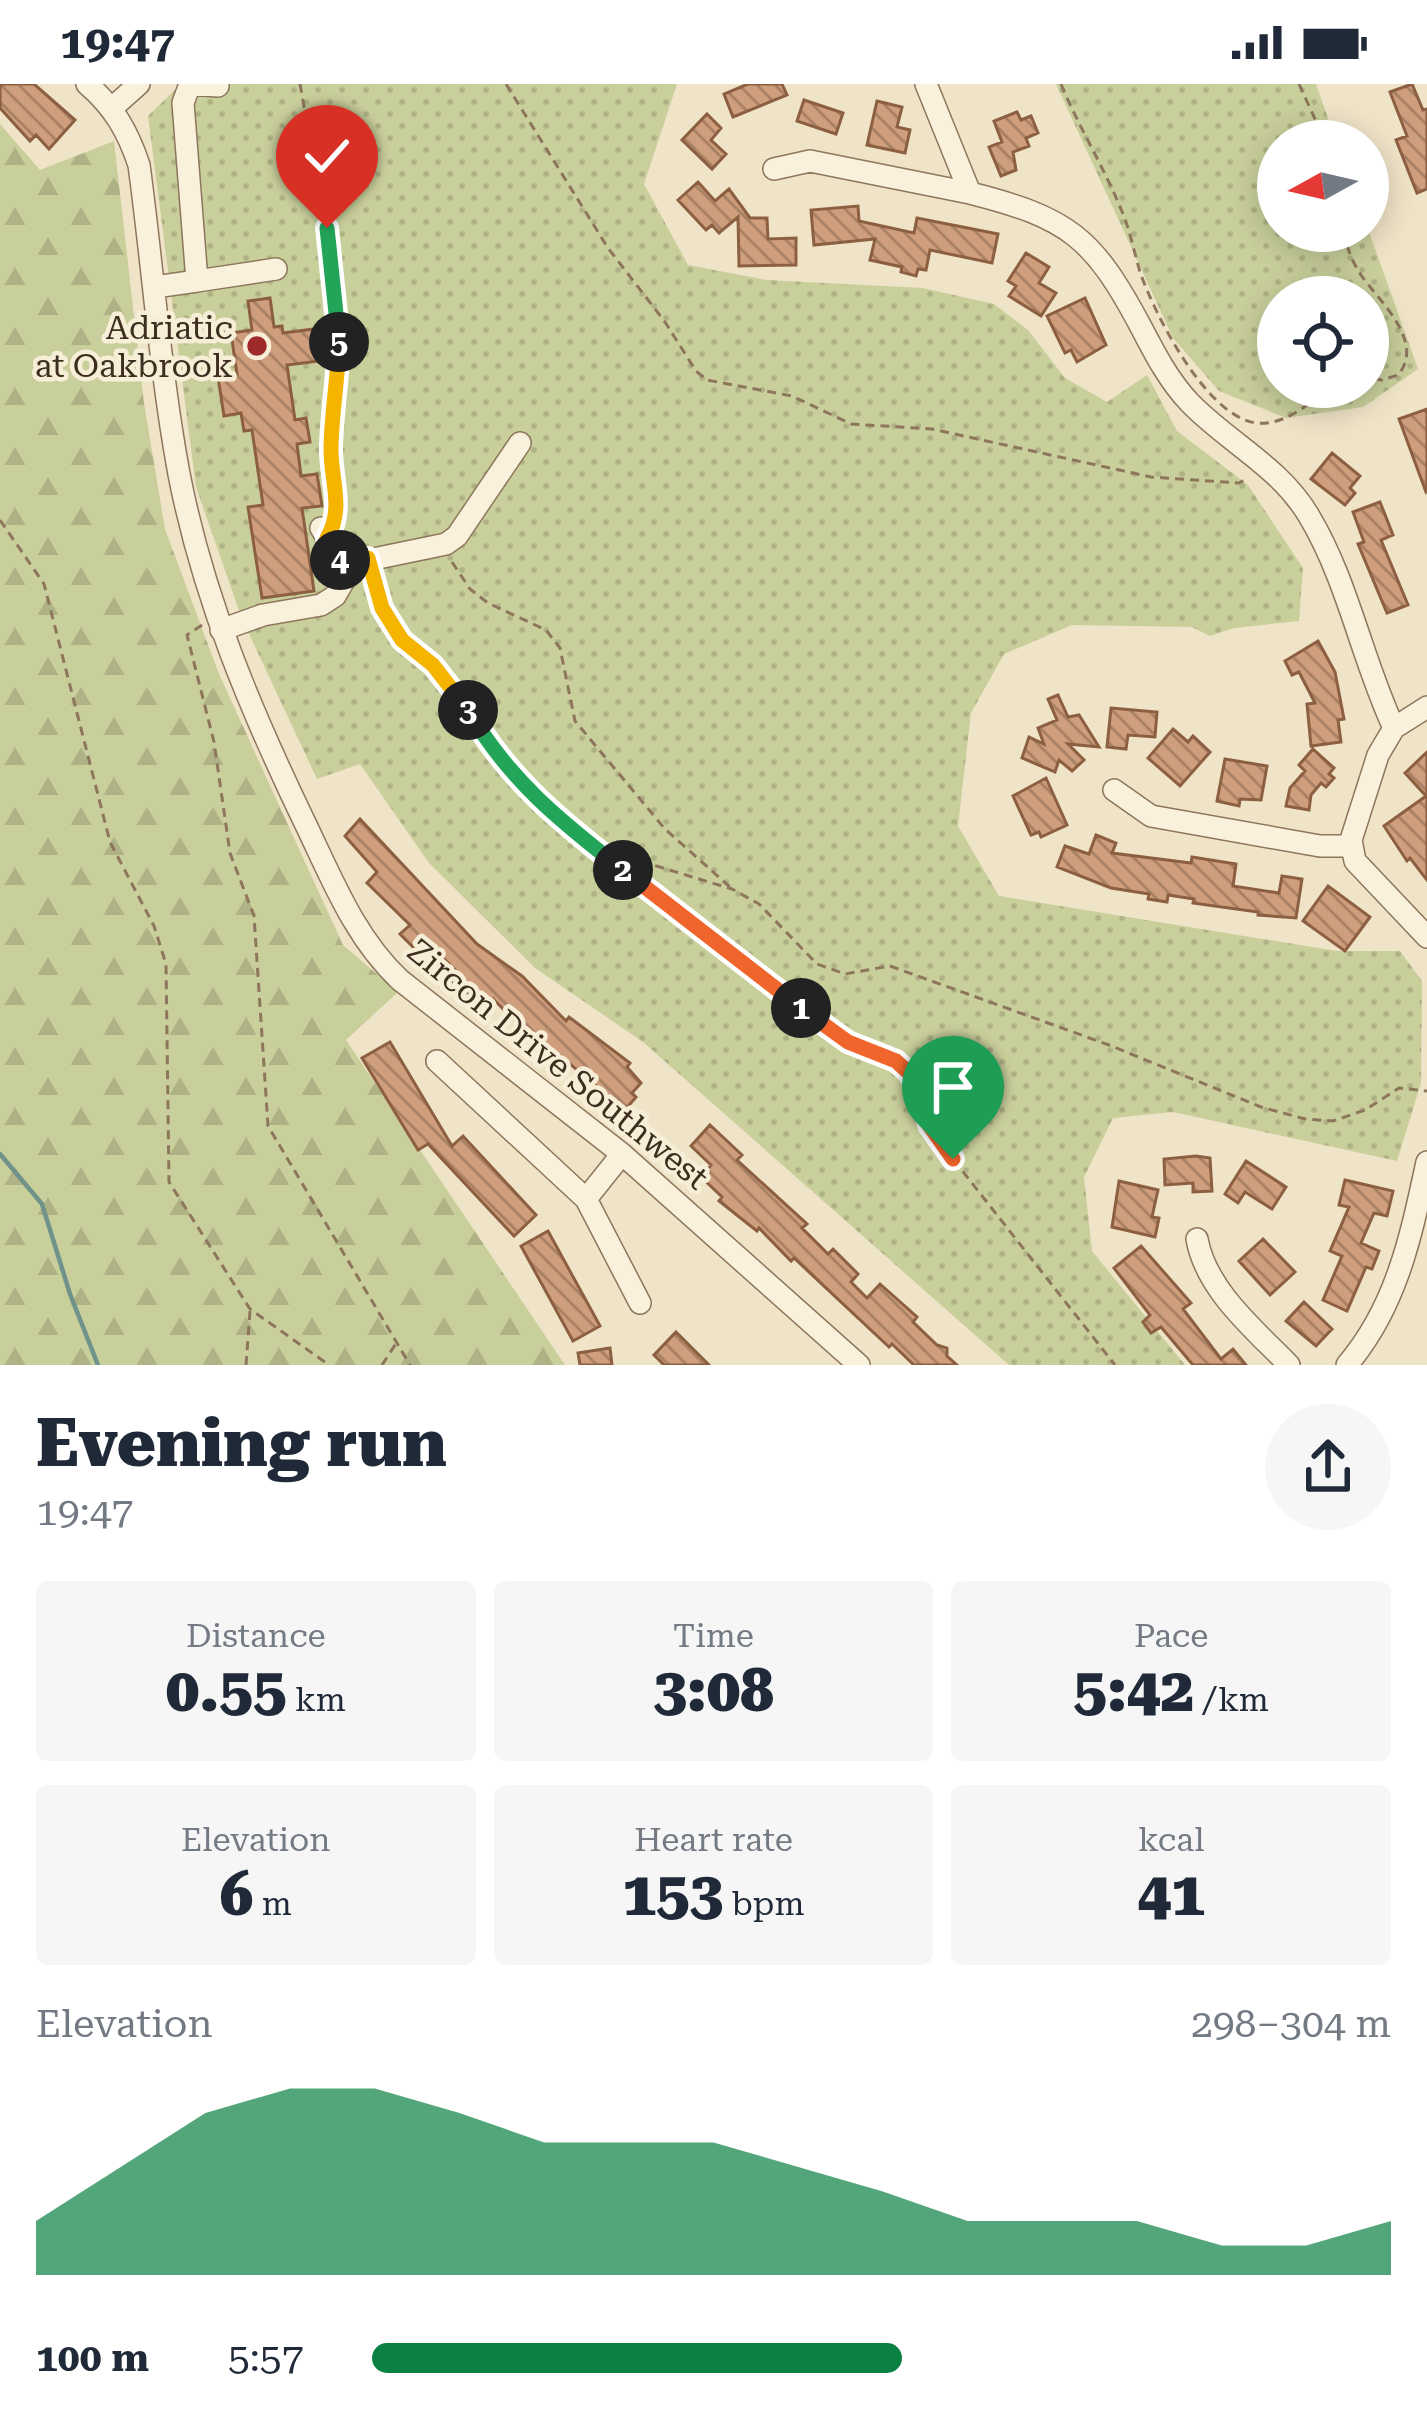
<!DOCTYPE html>
<meta charset="utf-8">
<style>
:root{--surface:#fff;--page:#f6f6f7;--text:#1f2937;--muted:#747a83;--accent:#0b8043}
body{margin:0;font-family:"Roboto Serif",serif;background:var(--page);color:var(--text);height:100vh;display:flex;flex-direction:column;font-size:45px;white-space:nowrap}
*{box-sizing:border-box;margin:0}
p{font-size:39px;color:var(--muted)}
.icon{flex:none;width:66px;height:66px;fill:none;stroke:currentColor;stroke-width:2;stroke-linecap:round;stroke-linejoin:round}
.map{position:relative;height:1281px;overflow:hidden}
.side{display:flex;flex-direction:column;background:var(--surface);flex:1}
.side>*{flex:none}
.needle{width:78px;rotate:262deg}
.tools{position:absolute;left:1257px;top:36px;display:grid;gap:24px}
.tools a{display:grid;place-items:center;width:132px;height:132px;border-radius:50%;background:var(--surface);box-shadow:0 6px 30px #0003;font-size:60px}
.pin{position:absolute;display:grid;place-items:center;width:102px;height:102px;color:#fff;margin:-123px -51px;border-radius:50% 50% 50% 0;rotate:-45deg;box-shadow:0 0 12px #0007}
.pin .icon{rotate:45deg}
.km{position:absolute;width:60px;height:60px;margin:-30px;border-radius:50%;background:#222;color:#fff;font-size:33px;line-height:60px;text-align:center}
.round{display:grid;place-items:center;flex:none;width:126px;height:126px;border-radius:63px;background:var(--page)}
.overview{display:flex;align-items:center;justify-content:space-between;height:204px;padding:0 36px}
h1{font-size:66px;font-weight:800;line-height:90px}
.stats{display:grid;grid-template-columns:repeat(3,1fr);gap:18px;height:204px;padding:12px 36px}
.stats div{display:grid;align-content:center;border-radius:12px;background:var(--page);text-align:center}
.stats b{font-size:60px;font-weight:800}
.stats small{font-size:33px;font-weight:400}
.stats p{font-size:33px}
.chart{height:336px;padding:24px 36px}
.chart p{display:flex;justify-content:space-between}
.chart svg{width:100%;height:216px;margin-top:12px;fill:var(--accent);opacity:.7}
ul{padding:0 36px;list-style:none;font-size:39px}
li{display:grid;grid-template-columns:192px 144px 1fr;align-items:center;height:90px}
li i{height:30px;border-radius:15px;background:var(--accent)}
.status{display:flex;justify-content:space-between;align-items:center;height:84px;padding:0 60px;background:var(--surface);direction:ltr}
.status svg{height:33px;fill:currentColor}
.map>svg:first-child{display:block}
</style>
<div class="status"><b>19:47</b><svg viewBox="0 0 49 12"><path d="M0 12V9h3v3zM5 12V6h3v6zM10 12V3h3v9zM15 12V0h3v12zM26 1h20v11H26zM47 4h2v5h-2z"/></svg></div>
<div class="map">
<svg width="1427" height="1281" viewBox="0 0 1427 1281">
<defs>
<pattern id="grass-dots" width="8" height="8" patternUnits="userSpaceOnUse" patternTransform="scale(3)"><rect width="8" height="8" fill="#c9cf9b"/><path d="M2 2h.1M6 6h.1" fill="none" stroke="#aeb285" stroke-width="1.8" stroke-linecap="round"/></pattern>
<pattern id="forest-firs" width="22" height="20" patternUnits="userSpaceOnUse" patternTransform="scale(3)"><rect width="22" height="20" fill="#c9cf9b"/><path d="M5 1l3.5 6h-7zM16 11l3.5 6h-7z" fill="#aeb285"/></pattern>
<pattern id="building-back-hatch" width="6" height="6" patternUnits="userSpaceOnUse" patternTransform="scale(3)"><rect width="6" height="6" fill="#cf9f7d"/><path d="M-1 5l2 2M0 0l6 6M5-1l2 2" fill="none" stroke="#a98266"/></pattern>
</defs>
<rect width="100%" height="100%" fill="#f0e4c8"/>
<path fill="url(#grass-dots)" fill-rule="evenodd" d="M181,0H677L644,100L688,181L767,196L923,204L994,220L1028,246L1065,294L1107,318L1147,291L1177,347L1248,401L1303,484L1299,537L1234,544L1210,552L1192,543L1072,541L1004,570L971,629L958,742L999,812L1337,867H1400L1422,897L1421,999L1397,1077L1173,1028L1113,1034L1084,1093L1092,1167L1185,1281H1009L643,958L535,884L429,779L360,680L317,695L242,535L196,403L148,32Z
M1056,0H1316L1336,57H1278V147L1368,145L1418,285L1363,323L1286,334L1219,307L1173,254ZM1278,213H1368V303H1278Z"/>
<path fill="url(#forest-firs)" d="M0,40L40,86L114,57L144,319L165,445L219,590L343,861L398,908L346,956L565,1281H0Z"/>
<g fill="none" stroke-linecap="round" stroke-linejoin="round">
<path stroke="#6f938a" stroke-width="4.5" d="M0,1070L42,1120L70,1210L98,1281"/>
</g>
<path fill="url(#building-back-hatch)" stroke="#8d5f41" stroke-width="3" d="M0,0H34L75,36L49,65L36,51L30,57L0,24Z
M748,0H782L787,11L733,33L724,10Z
M1412,0L1423,26L1427,25V105L1417,109L1396,56L1407,52L1390,8Z
M804,16L843,29L836,50L797,37Z
M877,17L902,23L897,43L910,46L905,69L867,61Z
M1017,28L1021,36L1031,32L1038,49L1026,54L1029,62L1013,68L1016,86L1001,92L989,63L1002,58L994,37Z
M707,30L721,44L711,56L726,70L712,85L682,56Z
M698,98L715,117L729,105L750,134H767L768,155L796,154V181L739,182L738,133L719,149L712,141L706,146L678,116Z
M858,122L859,137L914,149L917,134L998,150L992,179L930,166L926,186L918,185L916,192L901,188L902,183L870,176L875,155L814,161L811,126Z
M1026,169L1049,183L1039,199L1056,209L1041,232L1009,212L1016,202L1008,197Z
M270,214L274,243L282,242L283,249L314,245L319,277L287,281L295,336L306,334L310,358L297,360L301,392L317,390L322,422L302,424L314,507L262,514L248,423L263,421L252,346L244,347L241,329L224,332L218,293L237,290L231,249L252,246L248,217Z
M1085,214L1106,261L1077,278L1071,266L1065,269L1047,232Z
M1427,325V407L1426,408L1399,335Z
M1332,369L1360,392L1350,404L1355,409L1345,421L1311,395Z
M1380,418L1393,451L1381,456L1408,521L1387,529L1358,460L1364,458L1353,428Z
M1318,557L1335,588L1344,635L1338,636L1341,658L1311,662L1307,620L1315,619L1299,588L1292,591L1285,577Z
M1058,611L1068,633L1079,631L1099,663L1068,660L1084,676L1072,687L1059,676L1055,688L1022,674L1029,653L1044,660L1038,644L1057,636L1048,615Z
M1111,624L1157,628L1155,653L1128,651L1126,665L1107,663Z
M1173,645L1188,658L1193,652L1210,668L1180,702L1148,674Z
M1313,665L1334,684L1329,690L1334,694L1326,703L1321,699L1311,711L1309,726L1286,722L1290,704L1305,687L1299,681Z
M1427,668V796L1410,774L1407,777L1384,742L1426,712L1405,689Z
M1225,675L1267,682L1261,716L1240,715L1239,722L1217,717Z
M1046,694L1067,741L1041,753L1039,748L1031,751L1013,712Z
M360,735L477,860L522,892L566,937L569,933L630,979L627,983L641,999L632,1009L636,1013L625,1026L540,955L537,958L493,915L487,923L453,898L459,890L427,858L417,867L400,850L410,841L367,799L377,788L345,752Z
M1096,751L1116,759L1112,769L1191,779L1192,773L1236,780L1233,802L1279,809L1282,792L1302,795L1296,834L1258,831V828L1193,819L1194,815L1168,811L1167,818L1148,815L1149,810L1111,804L1057,783L1065,762L1089,770Z
M1328,802L1370,833L1345,867L1303,837Z
M390,958L452,1062L463,1052L536,1131L514,1152L428,1060L418,1066L362,974Z
M710,1041L742,1071L737,1076L807,1140L802,1144L828,1170L833,1165L858,1190L851,1198L867,1214L880,1200L917,1233L913,1238L937,1261L947,1264V1272L957,1281H914L892,1260L889,1263L794,1174L791,1177L759,1144L757,1147L719,1117L722,1113L701,1093L711,1081L691,1062Z
M1196,1072L1210,1074L1212,1107L1193,1108V1099L1165,1101L1164,1075Z
M1246,1077L1286,1103L1272,1125L1245,1108L1238,1119L1225,1110Z
M1345,1096L1393,1107L1387,1132L1374,1129L1361,1159L1379,1167L1372,1185L1366,1183L1347,1227L1323,1216L1342,1172L1330,1167L1349,1123L1339,1121Z
M1119,1097L1158,1106L1152,1133L1159,1134L1155,1153L1112,1143Z
M548,1147L600,1242L573,1257L521,1162Z
M1263,1155L1295,1188L1270,1211L1239,1177Z
M1141,1162L1191,1219L1183,1225L1221,1275L1233,1265L1246,1281H1193L1161,1243L1151,1249L1143,1238L1150,1231L1114,1184Z
M1304,1218L1332,1245L1316,1262L1286,1237Z
M676,1248L709,1281H664L654,1271Z
M610,1264L612,1281H580L578,1269Z"/>
<g fill="none" stroke-linecap="round" stroke-linejoin="round">
<defs>
<path id="minor" d="M87,0C114,23 128,48 139,81C153,184 160,288 179,390C203,514 251,627 306,741C332,795 355,854 400,896L622,1070L859,1281
M926,0L970,109C1069,134 1093,153 1141,243C1155,270 1169,297 1190,319C1229,359 1280,383 1309,432C1348,497 1362,576 1394,644
M112,24L139,0
M774,85L810,77L970,109
M197,197L276,185
M155,203L197,197L183,19L190,0L218,2
M321,444L348,487
M221,546L263,531L321,521L335,512L354,479L446,460L457,452L520,359
M1427,623L1394,644L1378,671L1351,756L1355,777L1427,853
M1114,706L1151,732L1320,762H1351
M437,977L586,1115L640,1219
M586,1115L622,1070
M1197,1155C1206,1206 1255,1246 1289,1281
M1347,1281C1397,1222 1411,1152 1427,1078"/>
</defs>
<use href="#minor" stroke="#8d765c" stroke-width="24"/>
<path stroke="#8d765c" stroke-width="3" stroke-dasharray="9 6" stroke-linecap="butt" d="M300,0L335,197L340,253L330,368L337,431
M506,0L608,164L665,238L696,287L707,296L792,312L851,340L932,345L1151,393L1239,399L1248,394
M1061,0C1080,46 1107,88 1125,135C1131,152 1135,171 1140,188C1155,231 1206,332 1256,339C1284,342 1310,320 1329,303
M1299,0L1325,57
M1343,147C1347,163 1352,178 1361,191C1379,217 1426,258 1398,291L1382,296L1368,294
M0,436L44,500L110,758L154,842L166,880L169,1098L250,1225L329,1281
M452,478L470,505L488,519L546,546L560,564L575,637L665,745L731,804
M374,496L382,524L402,556L433,581L458,609L512,692L565,741L830,947L896,977L908,987L921,1007L930,1041L953,1075L1115,1281
M202,541L187,551L214,658L230,769L254,832L268,1042L410,1281
M573,746L620,771L732,805L759,820L817,880L845,890L890,882L1109,961L1261,1023L1305,1035L1333,1037L1365,1026L1399,1004L1427,1007
M246,1281L250,1227
M382,1281L397,1258"/>
<use href="#minor" stroke="#faf1dc" stroke-width="21"/>
</g>
<g fill="none" stroke-linecap="round" stroke-linejoin="round">
<defs>
<path id="split-1" d="M801,924L848,958L896,977L908,988L921,1007L929,1041L953,1075"/>
<path id="split-2" d="M623,786L801,924"/>
<path id="split-3" d="M468,626C509,696 560,737 623,786"/>
<path id="split-4" d="M340,476L348,487L354,478L368,474L382,524L402,556L433,581L468,626"/>
<path id="split-5" d="M339,258C338,293 332,327 331,362C330,395 345,424 327,454L340,476"/>
<path id="split-6" d="M327,144L339,258"/>
</defs>
<use href="#split-1" stroke="#fff" stroke-width="24"/>
<use href="#split-2" stroke="#fff" stroke-width="24"/>
<use href="#split-3" stroke="#fff" stroke-width="24"/>
<use href="#split-4" stroke="#fff" stroke-width="24"/>
<use href="#split-5" stroke="#fff" stroke-width="24"/>
<use href="#split-6" stroke="#fff" stroke-width="24"/>
<use href="#split-1" stroke="#f0652b" stroke-width="15"/>
<use href="#split-2" stroke="#f0652b" stroke-width="15"/>
<use href="#split-3" stroke="#22a559" stroke-width="15"/>
<use href="#split-4" stroke="#f5b400" stroke-width="15"/>
<use href="#split-5" stroke="#f5b400" stroke-width="15"/>
<use href="#split-6" stroke="#22a559" stroke-width="15"/>
</g>
<circle fill="#9e2a2b" stroke="#f7eed8" stroke-width="4.5" cx="257" cy="262" r="12"/>
<g text-anchor="middle" dominant-baseline="central" stroke-width="9" stroke-linejoin="round" paint-order="stroke">
<g font-size="33" fill="#3d2e20" stroke="#f7eed8" text-anchor="end">
<text x="233" y="243">Adriatic<tspan x="233" dy="38">at Oakbrook</tspan></text>
</g>
<g font-size="33" fill="#3d2e20" stroke="#f7eed8">
<text transform="translate(558 980) rotate(39)">Zircon Drive Southwest</text>
</g>
</g>
</svg>
<div class="tools">
<a><svg class="needle" viewBox="-14 -14 28 28"><path d="M0-13l5 13h-10z" fill="#e53935"/><path d="M0 13l5-13h-10z" fill="#747a83"/></svg></a>
<a><svg class="icon" aria-label="locate" viewBox="0 0 24 24"><circle cx="12" cy="12" r="6"/><path d="M12 2v4M12 18v4M2 12h4M18 12h4"/></svg></a>
</div>
<div class="pin" style="left:953px;top:1075px;background:#1e9e55"><svg class="icon" aria-label="arrive" viewBox="0 0 24 24"><path d="M6 21V4h12l-3 4 3 4H6"/></svg></div>
<div class="pin" style="left:327px;top:144px;background:#d93025"><svg class="icon" aria-label="check" viewBox="0 0 24 24"><path d="M5 12l5 5 9-10"/></svg></div>
<b class="km" style="left:801px;top:924px">1</b>
<b class="km" style="left:623px;top:786px">2</b>
<b class="km" style="left:468px;top:626px">3</b>
<b class="km" style="left:340px;top:476px">4</b>
<b class="km" style="left:339px;top:258px">5</b>
</div>
<section class="side">
<div class="overview"><div><h1>Evening run</h1><p>19:47</p></div><a class="round"><svg class="icon" aria-label="share" viewBox="0 0 24 24"><path d="M12 15V3M7 8l5-5 5 5M5 13v7h14v-7"/></svg></a></div>
<div class="stats">
<div><p>Distance</p><b>0.55<small> km</small></b></div>
<div><p>Time</p><b>3:08</b></div>
<div><p>Pace</p><b>5:42<small> /km</small></b></div>
</div>
<div class="stats">
<div><p>Elevation</p><b>6<small> m</small></b></div>
<div><p>Heart rate</p><b>153<small> bpm</small></b></div>
<div><p>kcal</p><b>41</b></div>
</div>
<div class="chart"><p><span>Elevation</span>298–304 m</p>
<svg viewBox="0 0 160 44" preserveAspectRatio="none"><path d="M0 44V33L10 22L20 11L30 6L40 6L50 11L60 17L70 17L80 17L90 22L100 27L110 33L120 33L130 33L140 38L150 38L160 33V44z"/></svg>
</div>
<ul>
<li><b>100 m</b>5:57<i style="width:52%"></i></li>
</ul>
</section>
